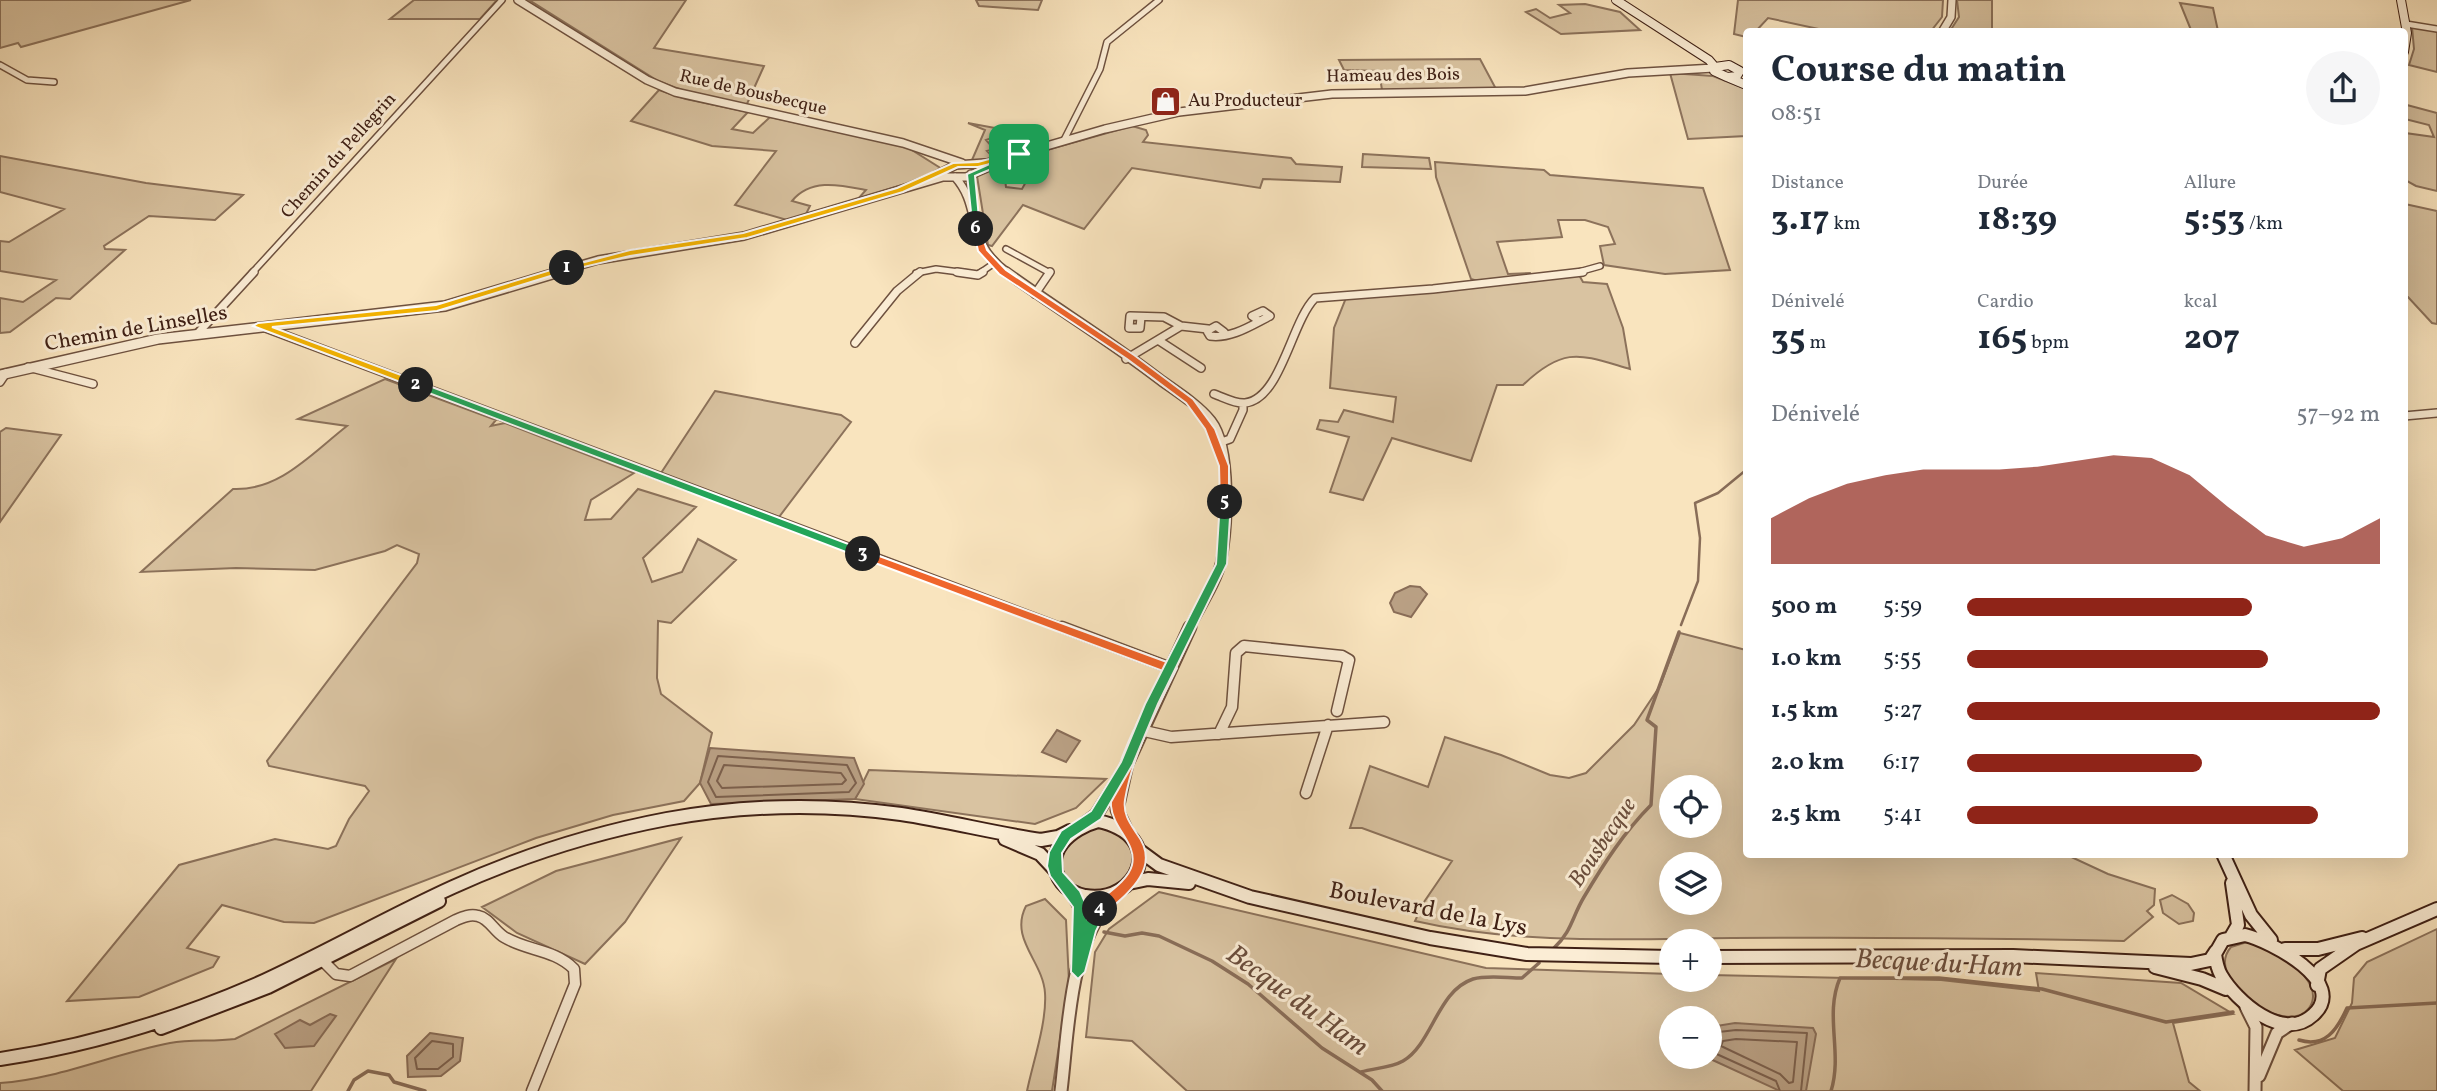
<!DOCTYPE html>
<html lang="fr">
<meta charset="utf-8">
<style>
:root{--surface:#fff;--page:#f6f6f7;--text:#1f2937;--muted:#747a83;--accent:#8f2418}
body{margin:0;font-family:Vollkorn,serif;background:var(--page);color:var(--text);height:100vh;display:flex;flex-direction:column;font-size:26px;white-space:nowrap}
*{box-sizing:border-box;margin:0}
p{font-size:23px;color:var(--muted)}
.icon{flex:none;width:38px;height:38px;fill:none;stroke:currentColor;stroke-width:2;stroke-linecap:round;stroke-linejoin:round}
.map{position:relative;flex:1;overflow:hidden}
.sheet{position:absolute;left:1743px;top:28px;width:665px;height:830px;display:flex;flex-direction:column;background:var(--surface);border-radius:7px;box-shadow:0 7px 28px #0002}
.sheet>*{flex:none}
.buttons{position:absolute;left:1659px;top:775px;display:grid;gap:14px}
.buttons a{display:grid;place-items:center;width:63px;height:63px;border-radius:50%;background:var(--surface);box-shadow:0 7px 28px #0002;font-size:35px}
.pin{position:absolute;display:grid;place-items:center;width:60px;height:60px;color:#fff;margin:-30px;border-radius:14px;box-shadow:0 4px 10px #0006}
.km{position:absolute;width:35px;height:35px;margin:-18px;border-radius:50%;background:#222;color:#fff;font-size:19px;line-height:35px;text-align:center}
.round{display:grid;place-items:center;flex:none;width:74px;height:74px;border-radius:37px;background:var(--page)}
.summary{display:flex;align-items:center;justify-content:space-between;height:119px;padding:0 28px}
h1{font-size:38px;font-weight:700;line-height:52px}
.metrics{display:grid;grid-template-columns:repeat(3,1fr);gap:10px;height:119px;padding:7px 28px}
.metrics div{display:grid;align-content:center}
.metrics b{font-size:35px;font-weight:700}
.metrics small{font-size:19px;font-weight:400}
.metrics p{font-size:19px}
.chart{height:196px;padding:14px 28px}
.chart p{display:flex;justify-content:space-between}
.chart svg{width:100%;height:126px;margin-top:7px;fill:var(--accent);opacity:.7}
ul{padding:0 28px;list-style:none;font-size:23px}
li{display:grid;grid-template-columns:112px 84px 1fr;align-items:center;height:52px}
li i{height:18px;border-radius:9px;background:var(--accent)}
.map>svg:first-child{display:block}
</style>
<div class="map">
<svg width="2437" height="1091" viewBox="0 0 2437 1091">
<rect width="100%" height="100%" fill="#f9e4be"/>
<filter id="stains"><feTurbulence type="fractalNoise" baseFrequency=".00286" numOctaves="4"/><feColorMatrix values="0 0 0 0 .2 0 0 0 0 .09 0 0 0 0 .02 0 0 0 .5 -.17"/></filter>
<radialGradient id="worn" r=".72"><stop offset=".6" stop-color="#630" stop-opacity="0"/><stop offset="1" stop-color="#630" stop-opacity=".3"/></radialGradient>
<path fill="#d9c3a1" stroke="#8c725b" stroke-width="2" fill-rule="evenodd" d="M0,0H191L21,47L18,43L0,48Z
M414,0H497L480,19H390Z
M529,0H686L654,48L764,66L746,106L687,92L658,81Z
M976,0H1042L1038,10L979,6Z
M1738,0H1943L1942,17L1931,31H1828L1768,18L1756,31L1746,32V37L1734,34Z
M1957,0H1992V31H1950L1959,17Z
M2180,3L2213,8L2218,31L2191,30Z
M1585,4L1620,12L1640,30L1561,34L1526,12L1536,9L1550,18L1570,13L1559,5Z
M2412,27L2437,31V72L2409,65L2414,49Z
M1480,59L1496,89L1382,90L1379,71L1344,70L1339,60Z
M1670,73L1713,76L1746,89V136L1688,139Z
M659,90L686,99L748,112L732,129L753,133L770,117L907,147L942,169L905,184L858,199L866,190C840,185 811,178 792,201L810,206L806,214L787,220L735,205L776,151L712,146L631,121Z
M2407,105L2437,113V191L2416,186L2405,180V133L2434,137L2429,125L2405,119Z
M968,123L1027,134H1004L986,140L994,149L987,151L993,157L980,161L972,160L985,130Z
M1132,126L1146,130L1148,135L1143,142L1291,158L1296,164L1342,167L1340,182L1263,179L1260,188L1132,168L1084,229L1023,205L992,246L988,245L977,176L1003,162L1006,187L1022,189L1043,151Z
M1363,154L1429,158L1431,169L1362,167Z
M0,156L146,183L243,195L215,220L149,216L104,246L105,249L125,250L70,299L56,298L10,332L0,333V298L23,302L56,280L0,271V241L9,242L64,209L0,192Z
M1435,162L1544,170L1550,175L1703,188L1730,270L1665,274L1604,265L1600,246L1615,244L1608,227L1585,220H1558L1562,237L1497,242L1508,274L1530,273L1532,276L1481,282L1471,279L1436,177Z
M2405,204L2437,211V324L2432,323L2408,297H2405Z
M1579,275L1583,282L1607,284L1623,328L1630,369C1581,355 1565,345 1523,385H1497L1471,461L1392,438L1363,500L1330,492L1349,437L1317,429L1320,420L1338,422L1344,410L1393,422L1396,397L1330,388L1334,328L1346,298Z
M385,379L496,420L491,426L505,423L634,473L591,500L585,520L611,519L638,489L696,507L643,558L652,582L682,572L698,539L736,560L671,623L658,621L657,678L661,694L712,733L700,783L684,801L613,815L536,838L314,923L284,922L222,905L187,948L219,957L213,967L139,997L67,1001L179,865L275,839L328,849L336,846L349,819L369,791L365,786L269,766L267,761L417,563L419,554L397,545L385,551L315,570L236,568L141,572L233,489C280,491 312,453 347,426L298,419Z
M715,391L841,415L851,422L779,517L661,473Z
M6,428L61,435L0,522V432Z
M1680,633L1746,650V854H2065L2108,874L2155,889L2154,905L2147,911L2153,917L2124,941C1993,938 1863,937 1732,938C1626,939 1519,945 1415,921L1424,902L1452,861L1362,828H1350L1370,766L1428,787L1445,737L1501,755L1550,775L1569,778L1586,773L1634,725L1660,686ZM1671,788H1710V826H1671ZM1710,864V903H1671V864Z
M869,770L1106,779L1076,808L1035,824L855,799Z
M1101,827C1175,842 1103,929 1064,874C1056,849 1076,829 1101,827Z
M681,838L625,922L585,964L517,933L482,907L556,871Z
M1159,892L1486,968L1671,974V980H1710V975L1941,980L2039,991L2036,973L2181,983L2233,1014L2173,1023L2189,1082L2200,1091H1187L1132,1041L1086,1037L1095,952L1109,929ZM1671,1018H1710V1057H1671Z
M2172,895L2188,904L2194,913L2193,921L2179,924L2163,913L2160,900Z
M1045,899L1066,920L1069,982L1052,1091H1027C1033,1062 1047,1022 1045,993C1043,961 1009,939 1026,906Z
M2437,929V1091H2343L2295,1050L2335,1038L2352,1003L2354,978L2367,962Z
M2247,942C2269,943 2329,981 2309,1008C2286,1039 2202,980 2231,947Z
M396,959L311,1091H0V1083C58,1079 113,1054 170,1043C191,1039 213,1042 235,1039Z"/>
<path fill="#baa185" stroke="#896d58" stroke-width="2" d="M1410,586L1420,587L1427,594L1411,617L1394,612L1390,603L1395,593Z
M1057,730L1080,741L1066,762L1042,752Z
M710,748L854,758L864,784L855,799L711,804L700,783Z
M330,1014L336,1016L314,1046L285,1048L275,1034L300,1020L310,1025Z
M1735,1023L1813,1028L1816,1034L1806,1091H1780L1706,1057H1710V1027Z
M430,1033L463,1038L460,1061L441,1076L408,1077L407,1056Z"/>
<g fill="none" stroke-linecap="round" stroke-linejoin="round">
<path stroke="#7c604d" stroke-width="2" d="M718,756L847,765L856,783L849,792L716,797L708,782Z
M724,765L841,773L846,780L842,784L722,788L717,781Z
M1710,1033L1736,1030L1807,1033L1801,1091
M1736,1039L1797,1042L1793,1082L1789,1083L1780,1074L1721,1046L1723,1041Z
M432,1041L453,1044V1057L438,1069H417L415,1058Z
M1710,1051L1776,1081L1780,1091"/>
<path stroke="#896d58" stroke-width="2.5" d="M1681,625L1698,581L1700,538L1695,503L1718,493L1746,470"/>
<path stroke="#896d58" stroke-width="3.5" d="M1104,932L1125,936L1142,933L1159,936L1212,961L1248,984L1322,1048L1372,1080L1382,1091
M1554,948C1572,931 1572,917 1584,897C1603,865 1624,832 1651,805L1656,727L1647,720L1679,632
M2299,1040C2325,1048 2337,1030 2347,1008L2437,1003
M1361,1072C1374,1068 1391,1068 1403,1061C1433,1043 1437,991 1473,979C1487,975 1507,978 1522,978L1539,963
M348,1091L354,1080L368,1071L389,1075L394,1082L425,1091
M1831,1091C1843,1053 1824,1015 1840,978H1939L2042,989L2166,1022L2233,1012"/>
<defs>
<path id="minor-far2" d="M2406,24L2437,29
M0,65L27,80L54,82
M1064,140L1100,69L1107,42L1159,0
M1006,249L1050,273
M252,273L502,0
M916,273L936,269L967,273
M980,273L993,264
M1575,273L1600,266"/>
<path id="minor-far1" d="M957,272L978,275L983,272
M1035,294L1050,272
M1141,317L1140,328H1129L1130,316L1164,317L1181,326
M263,327L1066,629
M1224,332L1216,326L1207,331L1210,336C1231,339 1252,325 1270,316L1263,311L1252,316L1259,321
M198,333L254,272
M1158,340L1201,368
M855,343L897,291L920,272
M1126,359L1181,326L1208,329
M28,367L93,384
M0,382L6,373
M1214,394C1223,397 1235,404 1245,403C1281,399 1291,322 1315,298L1433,289L1583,272
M2404,416L2437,413
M1216,444L1230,439L1243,410V403"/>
<path id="minor" d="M1062,627L1171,668
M1140,730L1171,737L1384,722
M1219,734L1232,707L1236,653L1244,646L1342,656L1349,660L1337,711
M1306,793L1328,725
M319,957L336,974L350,976L456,920C463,917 470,914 478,916C489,918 494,931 504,937C527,951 554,949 574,969L575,984L532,1091"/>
<path id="tertiary-far2" d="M518,0L647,80L675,92L903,143L962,163
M1942,32L1951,17L1952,0
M1016,155L1105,129L1179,112L1332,94L1525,91L1628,73L1714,68
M971,174L972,206
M936,175L956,165L984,163
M955,177C983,208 963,241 1008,273
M553,273L598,260L744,236L943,177H966L1019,154"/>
<path id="tertiary-far1" d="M1006,272C1057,309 1112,342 1162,381C1179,393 1198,405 1211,421C1232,448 1228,529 1221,562C1217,582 1198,610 1189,629
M0,375L158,339L445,306L559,272"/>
<path id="tertiary" d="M1085,823L1096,815L1120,777
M1126,829L1117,810L1127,764L1190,627
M1071,891L1080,907L1079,950
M2246,1007L2256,1027L2255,1091
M2259,1076L2277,1033L2292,1023
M1061,1091C1069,1026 1068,947 1113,895"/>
<path id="secondary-far1" d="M1616,0L1709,60L1715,67
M2401,0L2407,33L2404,52
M1729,65L1740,71L1737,76L1727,77L1714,71L1715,67Z
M1727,77L1746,85"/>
<path id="secondary" d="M1098,821C1169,836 1138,905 1085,896C1076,894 1068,891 1062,883C1040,853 1072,828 1098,821Z
M1005,839L1040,854L1055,870
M1140,851L1159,865L1250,897L1430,938L1527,954L1671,957
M2223,854L2251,915L2271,940
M1129,883L1148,879L1189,883
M2245,935C2270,941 2350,982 2313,1015C2283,1043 2236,1001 2221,975C2217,968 2216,961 2215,954L2223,940Z
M2231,937L2238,925L2232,883
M2285,949H2318L2362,938
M1710,957L2013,956L2191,964L2210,960L2216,951
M2155,967L2202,979L2226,989
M2317,985L2320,969L2356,944L2437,909
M161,1028L268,987L439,901
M0,1059C89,1046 174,1020 257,984C323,954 387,917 453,887C521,856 593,833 667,819C744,805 823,803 901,814C948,821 994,833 1041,840L1058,837L1070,831"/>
</defs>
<use href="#minor-far2" stroke="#6e513f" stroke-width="8"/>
<use href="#minor-far1" stroke="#6e513f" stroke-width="10"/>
<use href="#minor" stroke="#6e513f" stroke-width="13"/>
<use href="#tertiary-far2" stroke="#6e513f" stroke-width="10"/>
<use href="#tertiary-far1" stroke="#6e513f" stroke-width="12"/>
<use href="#tertiary" stroke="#6e513f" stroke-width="15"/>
<use href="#secondary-far1" stroke="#3f2015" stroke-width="10"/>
<use href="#secondary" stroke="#3f2015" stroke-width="16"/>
<use href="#minor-far2" stroke="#fbedd5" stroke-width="5"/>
<use href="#minor-far1" stroke="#fbedd5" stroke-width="7"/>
<use href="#minor" stroke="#fbedd5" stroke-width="10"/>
<use href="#tertiary-far2" stroke="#fbedd5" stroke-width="7"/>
<use href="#tertiary-far1" stroke="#fbedd5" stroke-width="9"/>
<use href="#tertiary" stroke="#fbedd5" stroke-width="11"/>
<use href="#secondary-far1" stroke="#fbedd5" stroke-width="8"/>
<use href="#secondary" stroke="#fbedd5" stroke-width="12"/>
</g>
<path fill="#f5b400" stroke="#fff" stroke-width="2" d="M1019,151L1022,156L978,167H958L903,192L747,238L630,256L567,271L562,268L630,250L743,233L897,188L953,163L978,162Z"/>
<path fill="#f5b400" stroke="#fff" stroke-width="2" d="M567,265L570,266V270L437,311L272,327L420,382V387L416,388L253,326L258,323L436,305Z"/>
<path fill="#22a559" stroke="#fff" stroke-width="2" d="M416,381L867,551L868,554L867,557H859L413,387V382Z"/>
<path fill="#f0652b" stroke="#fff" stroke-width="2" d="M863,550L1175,665L1177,668C1156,711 1133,753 1125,800C1123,814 1130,823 1137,834C1162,867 1129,893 1105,913H1095V904C1106,894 1128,881 1132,865C1137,843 1113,829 1111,806C1109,772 1147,703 1163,671L859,557V551Z"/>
<path fill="#22a559" stroke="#fff" stroke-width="2" d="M1225,499L1231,502L1227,564L1158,704L1133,764L1101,819L1071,839L1062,853L1063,872L1080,891L1087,907V920L1095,904H1105L1107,909L1096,931L1085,972L1078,979L1071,972L1073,907L1050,876L1047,866L1049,852L1061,831L1091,811L1121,762L1145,704L1216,564L1220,502Z"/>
<path fill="#f0652b" stroke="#fff" stroke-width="2" d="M973,227H979L987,250L1006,270L1134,355L1193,399L1215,429L1229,466V505H1222L1220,502L1219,466L1205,429L1186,403L1127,359L999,274L978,251Z"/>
<path fill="#22a559" stroke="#fff" stroke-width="2" d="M1019,151L1022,156L975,176L980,229L973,231L967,174Z"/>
<defs>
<symbol id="shop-square" viewBox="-11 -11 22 22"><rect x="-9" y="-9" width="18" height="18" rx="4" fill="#8f2418" stroke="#fbedd5"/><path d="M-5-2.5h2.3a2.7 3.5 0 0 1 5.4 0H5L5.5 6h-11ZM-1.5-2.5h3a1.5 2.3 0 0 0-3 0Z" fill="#fff"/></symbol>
</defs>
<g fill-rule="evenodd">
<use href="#shop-square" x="1148" y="84" width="35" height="35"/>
</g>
<g text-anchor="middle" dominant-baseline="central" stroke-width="6" stroke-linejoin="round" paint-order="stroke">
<g font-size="18" fill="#3f2015" stroke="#fbedd5">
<text transform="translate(1393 76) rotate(-1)">Hameau des Bois</text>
<text transform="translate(753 93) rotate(13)">Rue de Bousbecque</text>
<text transform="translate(339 156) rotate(-48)">Chemin du Pellegrin</text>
</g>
<g font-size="18" fill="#3f2015" stroke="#fbedd5" text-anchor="start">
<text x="1188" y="101">Au Producteur</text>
</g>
<g font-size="21" fill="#3f2015" stroke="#fbedd5">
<text transform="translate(136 329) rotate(-10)">Chemin de Linselles</text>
</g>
<g font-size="23" font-style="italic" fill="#6a4d3c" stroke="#fbedd5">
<text transform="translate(1603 843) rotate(-56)">Bousbecque</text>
</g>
<g font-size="24" fill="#3f2015" stroke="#fbedd5">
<text transform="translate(1428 910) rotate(11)">Boulevard de la Lys</text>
</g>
<g font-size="28" font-style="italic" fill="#6a4d3c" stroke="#fbedd5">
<text transform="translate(1939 964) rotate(3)">Becque du Ham</text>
<text transform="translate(1297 1001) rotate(36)">Becque du Ham</text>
</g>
</g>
<rect width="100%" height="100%" filter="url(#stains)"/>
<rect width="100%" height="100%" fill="url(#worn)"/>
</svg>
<div class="buttons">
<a><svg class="icon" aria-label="locate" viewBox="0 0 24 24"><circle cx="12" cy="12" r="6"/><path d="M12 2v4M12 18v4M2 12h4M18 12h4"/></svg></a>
<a><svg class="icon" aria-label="layers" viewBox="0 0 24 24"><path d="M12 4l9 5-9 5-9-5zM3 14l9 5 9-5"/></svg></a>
<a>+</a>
<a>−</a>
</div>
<div class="pin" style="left:1019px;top:154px;background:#1e9e55"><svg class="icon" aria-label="arrive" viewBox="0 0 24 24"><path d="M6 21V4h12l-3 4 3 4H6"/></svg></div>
<b class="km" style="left:567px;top:268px">1</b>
<b class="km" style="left:416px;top:385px">2</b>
<b class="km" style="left:863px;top:554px">3</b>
<b class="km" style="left:1100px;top:909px">4</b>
<b class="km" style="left:1225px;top:502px">5</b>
<b class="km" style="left:976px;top:229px">6</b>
<section class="sheet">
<div class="summary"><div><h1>Course du matin</h1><p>08:51</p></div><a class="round"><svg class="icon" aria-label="share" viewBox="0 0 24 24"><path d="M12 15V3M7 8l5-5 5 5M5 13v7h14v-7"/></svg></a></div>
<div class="metrics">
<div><p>Distance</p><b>3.17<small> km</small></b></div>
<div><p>Durée</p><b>18:39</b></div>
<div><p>Allure</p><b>5:53<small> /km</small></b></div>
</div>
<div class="metrics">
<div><p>Dénivelé</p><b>35<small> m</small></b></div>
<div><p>Cardio</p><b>165<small> bpm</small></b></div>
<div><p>kcal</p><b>207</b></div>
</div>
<div class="chart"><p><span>Dénivelé</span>57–92 m</p>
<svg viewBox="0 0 160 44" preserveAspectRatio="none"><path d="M0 44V28L10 21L20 16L30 13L40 11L50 11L60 11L70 10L80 8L90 6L100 7L110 13L120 24L130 34L140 38L150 35L160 28V44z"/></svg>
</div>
<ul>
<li><b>500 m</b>5:59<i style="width:69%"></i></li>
<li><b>1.0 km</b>5:55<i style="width:73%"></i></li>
<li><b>1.5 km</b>5:27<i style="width:100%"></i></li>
<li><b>2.0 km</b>6:17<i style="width:57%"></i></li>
<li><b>2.5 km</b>5:41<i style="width:85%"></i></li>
</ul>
</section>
</div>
